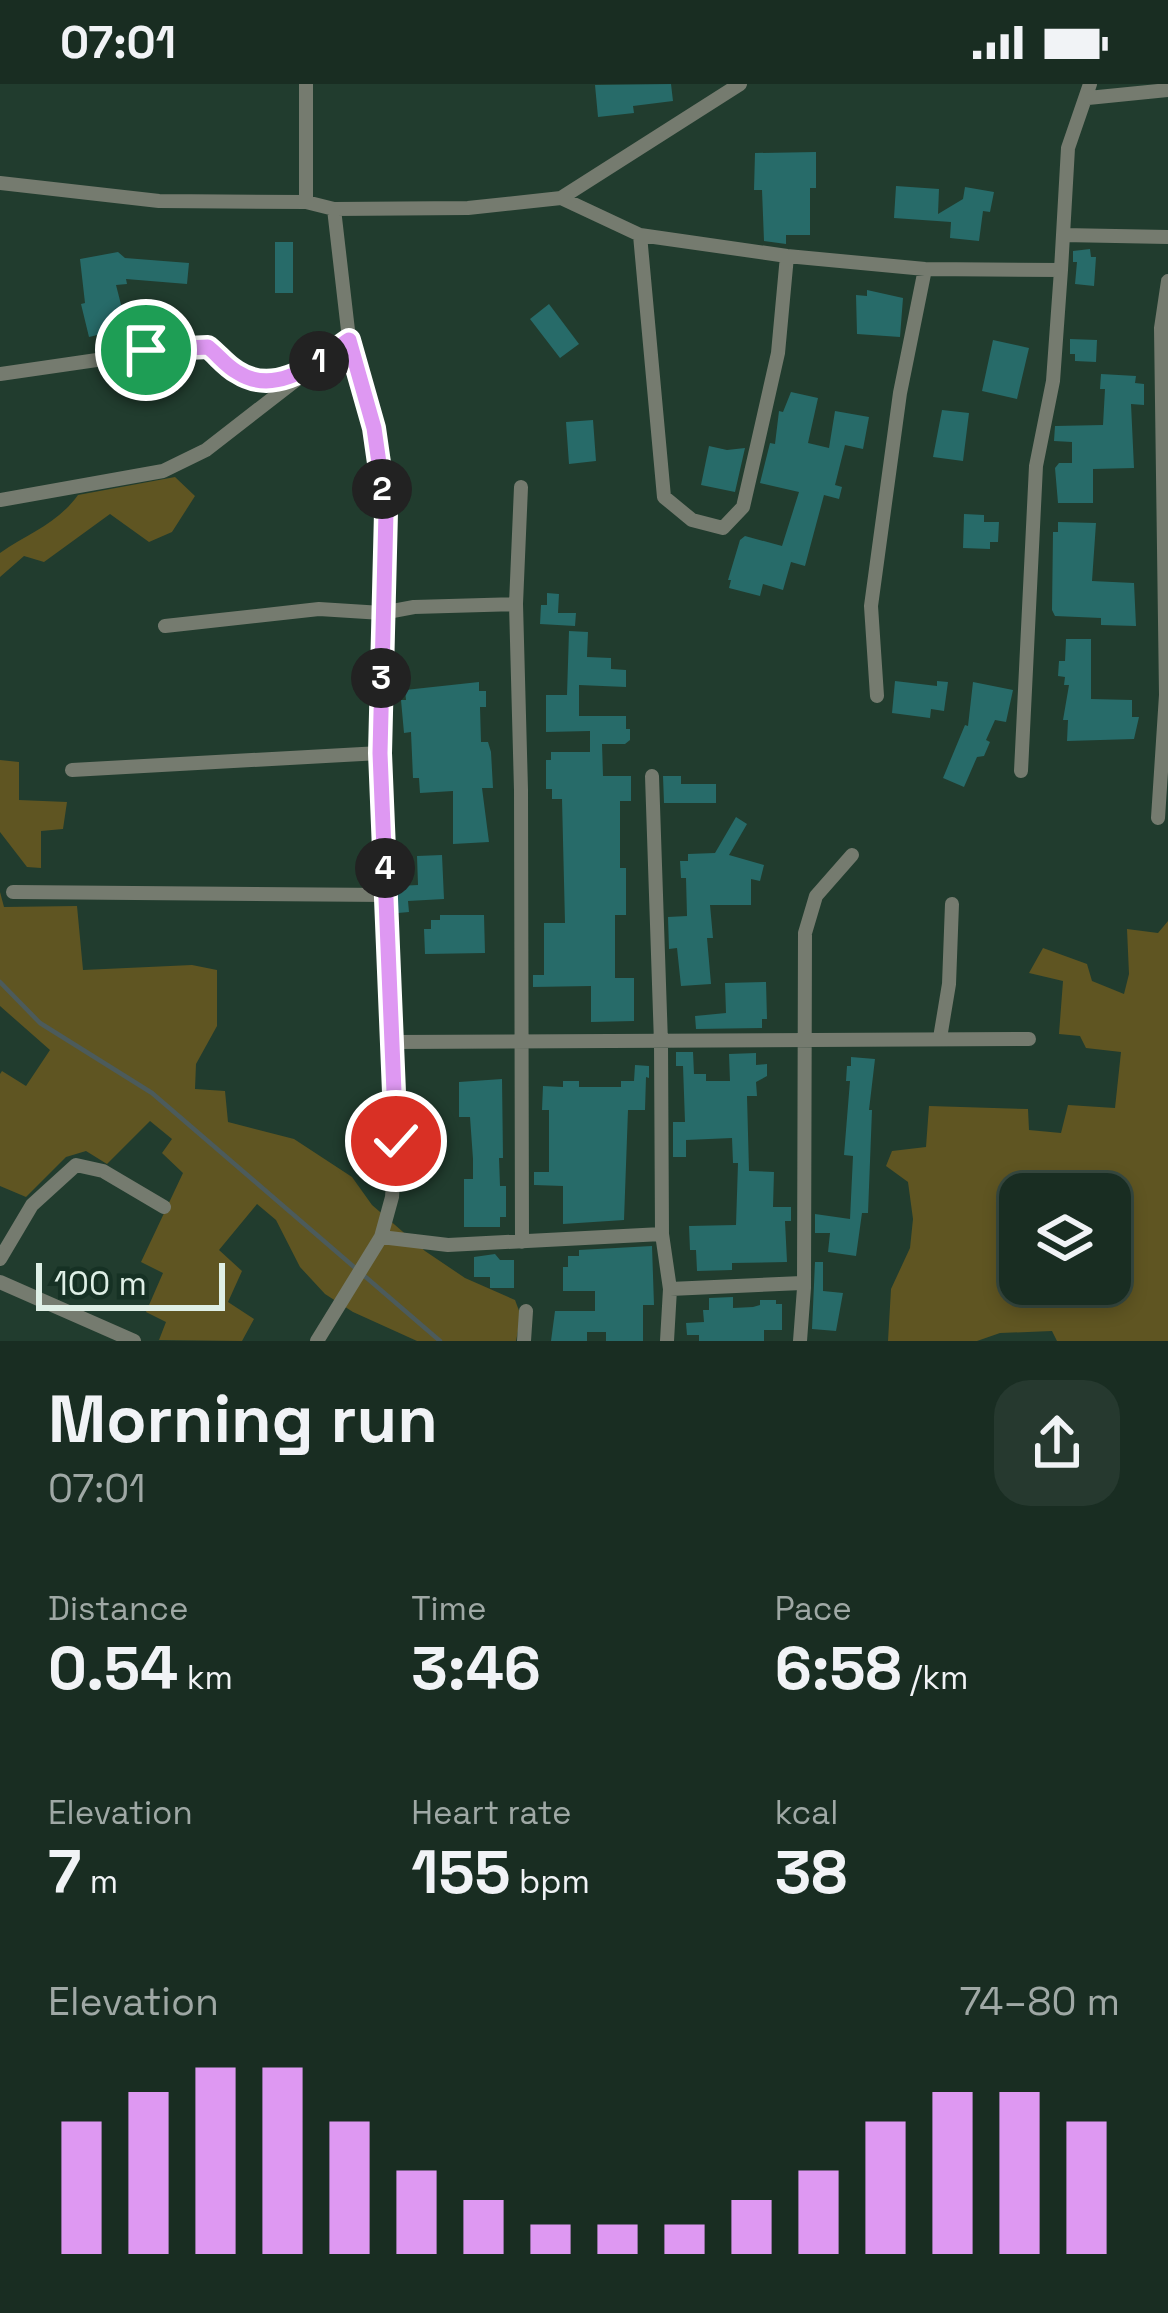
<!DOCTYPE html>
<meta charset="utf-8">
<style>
:root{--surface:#192d22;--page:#26392f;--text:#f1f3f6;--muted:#9fa8a5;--line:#374940;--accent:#de98f2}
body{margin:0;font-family:"Space Grotesk",sans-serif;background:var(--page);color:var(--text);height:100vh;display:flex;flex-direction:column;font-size:45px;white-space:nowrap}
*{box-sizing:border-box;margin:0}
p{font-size:39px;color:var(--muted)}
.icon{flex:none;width:66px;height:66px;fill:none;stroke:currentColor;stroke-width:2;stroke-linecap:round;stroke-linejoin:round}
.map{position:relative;height:1257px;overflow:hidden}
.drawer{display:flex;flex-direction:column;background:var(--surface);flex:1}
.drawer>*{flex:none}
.tools{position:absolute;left:999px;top:1089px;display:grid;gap:24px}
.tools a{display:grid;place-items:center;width:132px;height:132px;border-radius:24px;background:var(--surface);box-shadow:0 6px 18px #0003,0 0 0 3px var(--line);font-size:60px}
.scale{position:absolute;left:36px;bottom:30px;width:189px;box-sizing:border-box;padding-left:12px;border:6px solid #dfefe6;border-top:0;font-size:33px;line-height:42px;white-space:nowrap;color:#dfefe6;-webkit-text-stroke:9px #163124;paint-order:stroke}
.pin{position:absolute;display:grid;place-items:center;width:102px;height:102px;color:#fff;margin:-51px;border:6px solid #fff;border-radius:50%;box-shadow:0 3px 12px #0007}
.km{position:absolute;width:60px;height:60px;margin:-30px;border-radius:50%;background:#222;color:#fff;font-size:33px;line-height:60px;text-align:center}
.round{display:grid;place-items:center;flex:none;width:126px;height:126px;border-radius:36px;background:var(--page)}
.overview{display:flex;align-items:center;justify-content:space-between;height:204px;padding:0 48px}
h1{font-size:66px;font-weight:700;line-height:90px}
.metrics{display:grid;grid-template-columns:repeat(3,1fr);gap:18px;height:204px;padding:12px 48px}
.metrics div{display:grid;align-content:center}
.metrics b{font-size:60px;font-weight:700}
.metrics small{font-size:33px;font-weight:400}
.metrics p{font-size:33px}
.chart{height:336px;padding:24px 48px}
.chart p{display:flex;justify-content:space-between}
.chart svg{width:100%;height:216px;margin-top:12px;stroke:var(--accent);stroke-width:6}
.status{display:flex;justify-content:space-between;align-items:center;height:84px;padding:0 60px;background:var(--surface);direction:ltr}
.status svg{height:33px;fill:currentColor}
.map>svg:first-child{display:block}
</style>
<div class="status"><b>07:01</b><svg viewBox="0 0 49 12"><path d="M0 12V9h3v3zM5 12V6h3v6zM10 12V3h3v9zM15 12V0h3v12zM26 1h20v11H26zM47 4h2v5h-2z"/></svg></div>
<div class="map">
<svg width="1168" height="1257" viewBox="0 0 1168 1257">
<rect width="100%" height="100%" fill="#213c2e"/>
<path fill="#5f5522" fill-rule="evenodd" d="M175,393L195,412L172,448L149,458L110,430L44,478L24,472L0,493V469C30,448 56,441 78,411Z
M0,676L19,678V716L67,718L63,745L41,747V784L27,783L0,748Z
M0,808L4,823L77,822L83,886L192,881L217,886V942L196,980L195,1005L225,1007L228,1038L294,1055L352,1093L372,1121L425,1167L465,1194L515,1216L521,1232L516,1257H417L353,1228L325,1210L300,1183L276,1136L257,1120L219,1166L242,1187L228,1218L254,1235L242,1257L159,1256L166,1238L146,1228L163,1189L141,1178L183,1089L162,1069L172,1055L150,1037L107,1080L86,1067L66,1073L26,1113L0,1102V990L2,987L26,1002L50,966L0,922Z
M1168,837V1257H1057L1052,1247L1000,1249L977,1257H888L891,1205L910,1164L913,1135L908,1098L886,1082L892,1067L926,1063L929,1022L1028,1025L1029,1046L1061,1049L1068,1021L1115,1024L1121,968L1086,964L1080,952L1059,950L1063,897L1029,889L1043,864L1087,880L1092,897L1124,910L1129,890L1127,845L1158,849ZM1020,1110H1110V1200H1020Z"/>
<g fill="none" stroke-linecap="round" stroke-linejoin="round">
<path stroke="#4c5b5b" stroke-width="4.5" d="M0,898L40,939L152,1009L440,1257"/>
</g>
<path fill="#276b69" d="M671,0L673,17L633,22L634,29L598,33L595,1Z
M816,68V104H810V151H786V160L764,157L762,106H754L755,69Z
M896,102L939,105L938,130L963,115L965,103L994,108L990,128L983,127L979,157L950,154L951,138L894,134Z
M275,158H293V209H275Z
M1090,165L1091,173H1096L1094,202L1075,200L1077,178H1073V167Z
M118,168L125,174L189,179L187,200L126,195L127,200L116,201L127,244L89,253L81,220L85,219L80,175Z
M867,206L903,214L900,253L857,250L856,211L867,212Z
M549,220L579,260L560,274L530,235Z
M1070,255L1097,256L1096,278L1075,277V270H1070Z
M993,256L1029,264L1017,315L982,307Z
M1101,290L1136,292L1135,299L1144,300V321L1131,320L1134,384L1093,385V419H1058L1055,384L1059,379H1072V358L1054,357L1055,342L1103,341L1105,305H1100Z
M791,308L818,314L808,359L829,364L835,327L869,333L863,365L845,361L835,401L842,403L839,415L824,411L805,482L791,478L783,506L763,500L760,512L729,504L731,496H728L740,456L745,452L782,462L799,408L760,399L770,359L775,360L779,327L783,328Z
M942,326L969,329L963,377L933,373Z
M593,336L596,377L569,380L566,338Z
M709,362L727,366L745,364L735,408L701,401Z
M964,430L984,431V438H999L998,458H990V465L963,464Z
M1058,438L1096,439L1092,497L1134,499L1136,542L1101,541V534L1055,532L1052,526L1053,448H1058Z
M547,509L559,510L558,529H576L575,542L540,540L541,521H547Z
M569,547L588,548L587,573L611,574V585L626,586V603L579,601V632H626V645H630V656L625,660H602L603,692H631V717H620V784H626V831H615V894H634V937L591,938V902L533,903V891H544V839H565L562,715H552V705H546V676H551V668H590V647L546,648V611H567Z
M1066,555H1091V615L1132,616V633H1139L1134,655L1067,657L1068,636H1063L1069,601H1064L1065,593L1058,592L1059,577H1065Z
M895,597L937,602V597L948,598L944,627L931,625L930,634L892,629Z
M479,598V607H486V623H480L481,658H488L491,668L493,704H482L489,758L453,760V707L420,709L419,694H413L411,648L404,649L401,616H406L405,606Z
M973,598L1013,606L1006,638L995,636L986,656L990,658L984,672L977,673L964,703L943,694L965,641L968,642Z
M663,692H681V700H716V719H664Z
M736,733L747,740L729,771L764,781L760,797L751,795V821H710L713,854H707L711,900L681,902L677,864L669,865L668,833L687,832L686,794H681L680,777H688V770L715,769Z
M442,771L444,815L408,817L409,828L398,829L397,802L418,801L417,772Z
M440,831H484L485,869L425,870L424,845H431V836H440Z
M766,898L767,935H762V944L696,945L695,932L726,929L725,899Z
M676,968H693L694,990H706V997H730L729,970L756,969V981L767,980V992L756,998L757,1012H747L749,1087L774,1088L773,1123H791V1137H785L787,1178L732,1179V1186L697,1187L696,1166H690L689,1142L736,1141L738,1079H733L732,1054L686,1056V1073H673V1038H685L683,982H676Z
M851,973L875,975L869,1026H872L868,1129H862L856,1172L828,1168L830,1149H815V1130L850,1135L853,1072L844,1071L850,997H846L847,982H851Z
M635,981L649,982V994L646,993L645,1026H628L624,1136L563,1140V1102L534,1101V1088H549V1026H542L543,1002L563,1003V997H579V1003H621V997H634Z
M502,995L503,1074H499L500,1102H506V1133H500V1143H464V1095H473V1075L470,1033H459V998Z
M652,1162L654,1221H643V1257H606V1248H587V1257H551L555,1227H595V1207H563V1183H568V1172H579V1166Z
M495,1170L500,1176H514V1204H490V1193H474V1173Z
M815,1178H823V1207L843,1209L836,1247L812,1245Z
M733,1213V1224L753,1223L760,1221V1216H776V1220H782V1246H764V1257H699V1251H687L686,1239L704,1238L703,1226H709V1214Z"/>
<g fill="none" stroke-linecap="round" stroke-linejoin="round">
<path stroke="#757b6f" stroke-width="14" d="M306,0V118L334,125L468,124L561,114L740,0
M1088,14L1168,6
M0,99L159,117L306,118
M561,114L640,151L787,172L925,185L1061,186L1063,151L1168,153
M640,151L664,413L692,436L723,444L743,423L757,362L778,269L787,172
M1063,151L1068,64L1090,0
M0,290L193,262C217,264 223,284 244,292C260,298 279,294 296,293
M0,416L163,387L206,366L349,255
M516,520L521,706L522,1158
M165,542L319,525L382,529L414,523L516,520L521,403
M877,612L871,522L900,309L925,185
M72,686L380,669
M1021,687L1036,382L1053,297L1061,186
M652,692L661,959L662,1150L670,1205L667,1257
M1158,734L1166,611L1161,244L1168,197
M13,808L387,811
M940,954L949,900L952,820
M393,958L1029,955
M381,1153L448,1161L662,1150
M0,1175L32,1121L76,1081L103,1087L164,1123
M0,1198L134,1257
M670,1205L802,1199
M317,1257L381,1153L392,1113L396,1057L380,669L386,427L374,344L349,255L334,125
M524,1257L526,1227
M800,1257L804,1204L805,849L816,812L852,771"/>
</g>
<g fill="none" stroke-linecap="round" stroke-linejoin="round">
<defs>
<path id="route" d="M146,266L208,263C218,271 226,282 237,288C277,314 318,277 349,256L374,344L386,428L380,669L396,1057"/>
</defs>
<use href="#route" stroke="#fff" stroke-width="24"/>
<use href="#route" stroke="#de98f2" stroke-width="15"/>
</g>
</svg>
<div class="tools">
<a><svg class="icon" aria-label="layers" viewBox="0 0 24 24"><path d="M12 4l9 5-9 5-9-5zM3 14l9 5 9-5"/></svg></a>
</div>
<div class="scale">100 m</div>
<div class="pin" style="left:146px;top:266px;background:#1e9e55"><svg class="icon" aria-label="arrive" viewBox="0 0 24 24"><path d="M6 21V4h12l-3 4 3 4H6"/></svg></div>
<div class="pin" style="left:396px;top:1057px;background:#d93025"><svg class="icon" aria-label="check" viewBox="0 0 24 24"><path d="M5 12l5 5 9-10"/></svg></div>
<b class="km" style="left:319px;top:277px">1</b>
<b class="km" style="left:382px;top:405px">2</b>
<b class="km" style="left:381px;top:594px">3</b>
<b class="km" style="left:385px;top:784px">4</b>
</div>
<section class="drawer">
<div class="overview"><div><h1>Morning run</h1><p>07:01</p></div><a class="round"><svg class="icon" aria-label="share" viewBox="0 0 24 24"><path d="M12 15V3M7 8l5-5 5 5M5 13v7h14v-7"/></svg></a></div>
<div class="metrics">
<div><p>Distance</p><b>0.54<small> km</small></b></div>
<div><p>Time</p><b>3:46</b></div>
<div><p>Pace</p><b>6:58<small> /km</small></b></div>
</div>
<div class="metrics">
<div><p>Elevation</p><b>7<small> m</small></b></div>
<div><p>Heart rate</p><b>155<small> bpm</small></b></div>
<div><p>kcal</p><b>38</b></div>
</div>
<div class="chart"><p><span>Elevation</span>74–80 m</p>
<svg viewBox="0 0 160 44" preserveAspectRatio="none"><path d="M5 44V17M15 44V11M25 44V6M35 44V6M45 44V17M55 44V27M65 44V33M75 44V38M85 44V38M95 44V38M105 44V33M115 44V27M125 44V17M135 44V11M145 44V11M155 44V17"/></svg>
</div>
</section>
